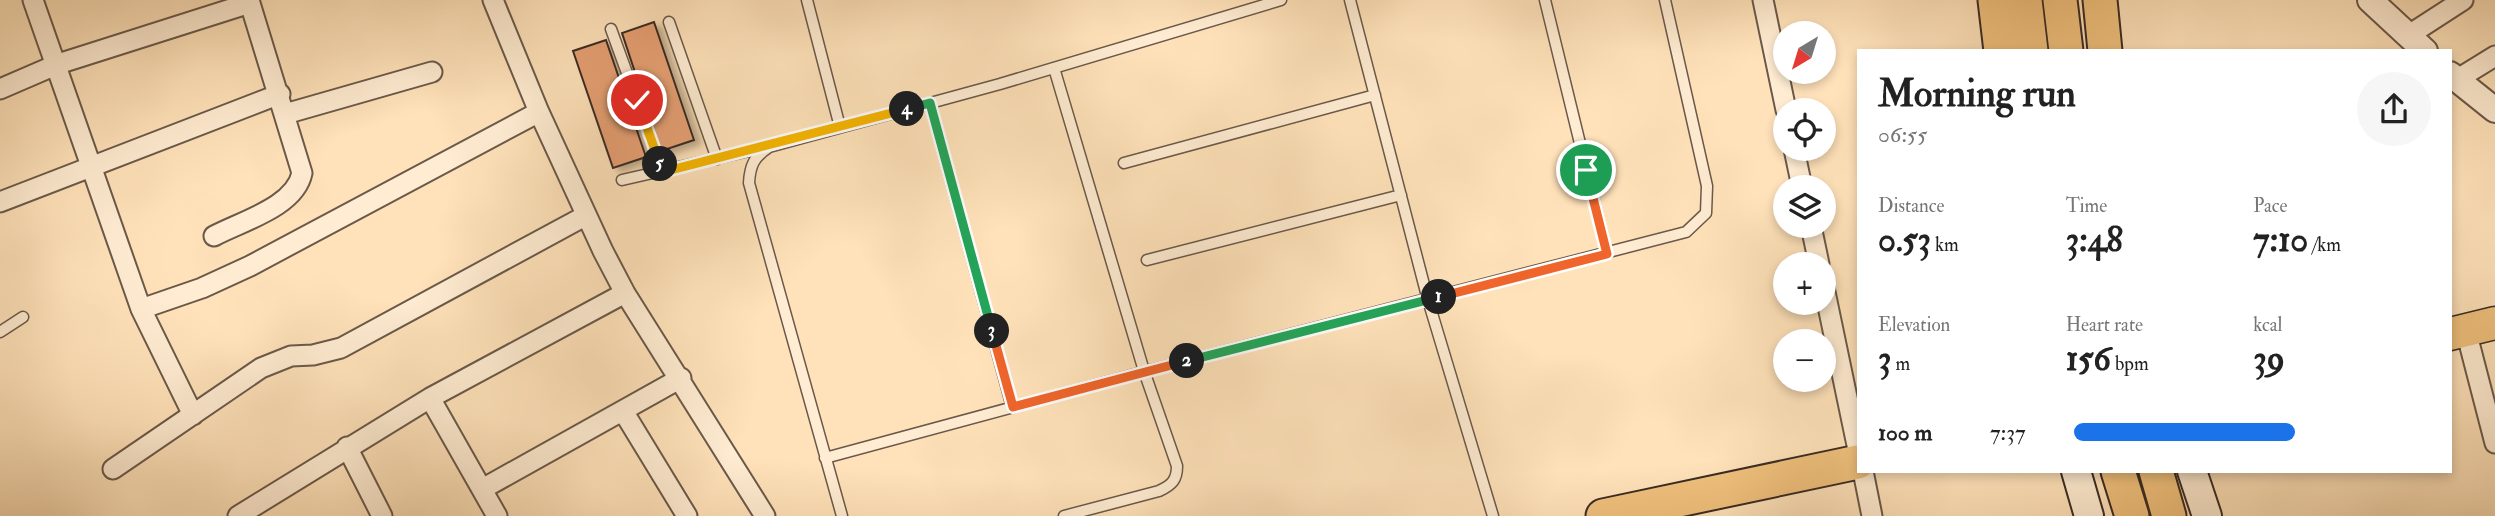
<!DOCTYPE html>
<meta charset="utf-8">
<style>
:root{--surface:#fff;--page:#f6f6f6;--text:#222;--muted:#767676;--accent:#1a73e8}
body{margin:0;font-family:"IM FELL Double Pica",serif;background:var(--page);color:var(--text);height:100vh;display:flex;flex-direction:column;font-size:26px;white-space:nowrap}
*{box-sizing:border-box;margin:0}
p{font-size:23px;color:var(--muted)}
.icon{flex:none;width:38px;height:38px;fill:none;stroke:currentColor;stroke-width:2;stroke-linecap:round;stroke-linejoin:round}
.map{position:relative;flex:1;overflow:hidden}
.drawer{position:absolute;left:1857px;top:49px;width:595px;height:424px;display:flex;flex-direction:column;background:var(--surface);border-radius:0px;box-shadow:0 4px 10px #0003}
.drawer>*{flex:none}
.needle{width:46px;rotate:218deg}
.controls{position:absolute;left:1773px;top:21px;display:grid;gap:14px}
.controls a{display:grid;place-items:center;width:63px;height:63px;border-radius:50%;background:var(--surface);box-shadow:0 4px 10px #0003;font-size:35px}
.pin{position:absolute;display:grid;place-items:center;width:60px;height:60px;color:#fff;margin:-30px;border:4px solid #fff;border-radius:50%;box-shadow:0 2px 7px #0007}
.km{position:absolute;width:35px;height:35px;margin:-18px;border-radius:50%;background:#222;color:#fff;font-size:19px;line-height:35px;text-align:center}
.round{display:grid;place-items:center;flex:none;width:74px;height:74px;border-radius:37px;background:var(--page)}
.summary{display:flex;align-items:center;justify-content:space-between;height:119px;padding:0 21px}
h1{font-size:38px;font-weight:800;line-height:52px}
.stats{display:grid;grid-template-columns:repeat(3,1fr);gap:10px;height:119px;padding:7px 21px}
.stats div{display:grid;align-content:center}
.stats b{font-size:35px;font-weight:800}
.stats small{font-size:19px;font-weight:400}
.stats p{font-size:19px}
ul{padding:0 21px;list-style:none;font-size:23px}
li{display:grid;grid-template-columns:112px 84px 1fr;align-items:center;height:52px}
li i{height:18px;border-radius:9px;background:var(--accent)}
.map>svg:first-child{display:block}
</style>
<div class="map">
<svg width="2495" height="516" viewBox="0 0 2495 516">
<defs>
<filter id="shadow"><feDropShadow dx="7" dy="4" stdDeviation="3.5" flood-color="#0004"/></filter>
</defs>
<rect width="100%" height="100%" fill="#ffe2ba"/>
<filter id="stains"><feTurbulence type="fractalNoise" baseFrequency=".00286" numOctaves="4"/><feColorMatrix values="0 0 0 0 .2 0 0 0 0 .09 0 0 0 0 .02 0 0 0 .5 -.17"/></filter>
<radialGradient id="worn" r=".72"><stop offset=".6" stop-color="#630" stop-opacity="0"/><stop offset="1" stop-color="#630" stop-opacity=".3"/></radialGradient>
<path fill="#e59f72" stroke="#392b24" stroke-width="2" filter="url(#shadow)" d="M654,22L694,140L661,151L622,33Z
M606,40L646,157L613,168L573,51Z"/>
<g fill="none" stroke-linecap="round" stroke-linejoin="round">
<defs>
<path id="service" d="M807,0L840,127
M1350,0L1428,300L1493,516
M1545,0L1607,254
M669,22L717,159
M611,29L663,172
M1054,68L1144,371L1177,466C1177,480 1172,485 1159,491L1064,516
M930,103L1012,407
M1124,163L1375,95
M622,180L762,148
M1147,260L1401,195
M0,332L23,317
M825,458L1132,375L1686,232L1706,213L1707,186L1665,0
M842,516L749,183C750,165 754,157 769,147L1000,84L1281,0"/>
<path id="minor" d="M33,0L141,309L193,415
M493,0L539,112L603,251L625,293L765,516
M1763,0L1786,110
M2409,35L2463,0
M2456,80L2495,56
M0,89L58,64L250,3
M285,114L432,72
M1794,149L1802,187
M0,202L280,94
M1811,226L1819,264
M214,236C242,221 295,207 302,173L249,0
M1824,287L1858,450
M141,309L202,288L250,266L539,112
M2466,331L2495,443
M430,398L497,516
M623,411L687,516
M347,447L382,516
M113,469L261,368L291,356L313,355L341,348L585,216
M1863,471L1872,516
M484,488L681,378
M238,516L430,398L625,293"/>
<path id="tertiary" d="M2370,0L2425,51
M2450,74L2495,110"/>
<path id="secondary" d="M2076,471L2089,516
M2192,471L2207,516"/>
<path id="primary" d="M2450,334L2495,323"/>
<path id="trunk" d="M1995,0L2001,51
M2025,0L2031,51
M2060,0L2066,51
M2100,0L2105,51
M2118,471L2132,516
M2156,471L2169,516
M1603,516L1858,462"/>
</defs>
<use href="#service" stroke="#6a594a" stroke-width="13"/>
<use href="#minor" stroke="#6a594a" stroke-width="23"/>
<use href="#tertiary" stroke="#6a594a" stroke-width="28"/>
<use href="#secondary" stroke="#392b24" stroke-width="32"/>
<use href="#primary" stroke="#392b24" stroke-width="35"/>
<use href="#trunk" stroke="#392b24" stroke-width="37"/>
<use href="#service" stroke="#ffecd2" stroke-width="10"/>
<use href="#minor" stroke="#ffecd2" stroke-width="19"/>
<use href="#tertiary" stroke="#ffecd2" stroke-width="24"/>
<use href="#secondary" stroke="#ffecd2" stroke-width="28"/>
<use href="#primary" stroke="#f0c17d" stroke-width="32"/>
<use href="#trunk" stroke="#f0c17d" stroke-width="33"/>
</g>
<g fill="none" stroke-linecap="round" stroke-linejoin="round">
<defs>
<path id="split-1" d="M1439,297L1607,254L1586,170"/>
<path id="split-2" d="M1187,361L1439,297"/>
<path id="split-3" d="M992,331L1013,407L1187,361"/>
<path id="split-4" d="M907,109L930,103L992,331"/>
<path id="split-5" d="M660,164L663,172L907,109"/>
<path id="split-6" d="M637,100L660,164"/>
</defs>
<use href="#split-1" stroke="#fff" stroke-width="14"/>
<use href="#split-2" stroke="#fff" stroke-width="14"/>
<use href="#split-3" stroke="#fff" stroke-width="14"/>
<use href="#split-4" stroke="#fff" stroke-width="14"/>
<use href="#split-5" stroke="#fff" stroke-width="14"/>
<use href="#split-6" stroke="#fff" stroke-width="14"/>
<use href="#split-1" stroke="#f0652b" stroke-width="9"/>
<use href="#split-2" stroke="#22a559" stroke-width="9"/>
<use href="#split-3" stroke="#f0652b" stroke-width="9"/>
<use href="#split-4" stroke="#22a559" stroke-width="9"/>
<use href="#split-5" stroke="#f5b400" stroke-width="9"/>
<use href="#split-6" stroke="#f5b400" stroke-width="9"/>
</g>
<rect width="100%" height="100%" filter="url(#stains)"/>
<rect width="100%" height="100%" fill="url(#worn)"/>
</svg>
<div class="controls">
<a><svg class="needle" viewBox="-14 -14 28 28"><path d="M0-13l5 13h-10z" fill="#e53935"/><path d="M0 13l5-13h-10z" fill="#767676"/></svg></a>
<a><svg class="icon" aria-label="locate" viewBox="0 0 24 24"><circle cx="12" cy="12" r="6"/><path d="M12 2v4M12 18v4M2 12h4M18 12h4"/></svg></a>
<a><svg class="icon" aria-label="layers" viewBox="0 0 24 24"><path d="M12 4l9 5-9 5-9-5zM3 14l9 5 9-5"/></svg></a>
<a>+</a>
<a>−</a>
</div>
<div class="pin" style="left:1586px;top:170px;background:#1e9e55"><svg class="icon" aria-label="arrive" viewBox="0 0 24 24"><path d="M6 21V4h12l-3 4 3 4H6"/></svg></div>
<div class="pin" style="left:637px;top:100px;background:#d93025"><svg class="icon" aria-label="check" viewBox="0 0 24 24"><path d="M5 12l5 5 9-10"/></svg></div>
<b class="km" style="left:1439px;top:297px">1</b>
<b class="km" style="left:1187px;top:361px">2</b>
<b class="km" style="left:992px;top:331px">3</b>
<b class="km" style="left:907px;top:109px">4</b>
<b class="km" style="left:660px;top:164px">5</b>
<section class="drawer">
<div class="summary"><div><h1>Morning run</h1><p>06:55</p></div><a class="round"><svg class="icon" aria-label="share" viewBox="0 0 24 24"><path d="M12 15V3M7 8l5-5 5 5M5 13v7h14v-7"/></svg></a></div>
<div class="stats">
<div><p>Distance</p><b>0.53<small> km</small></b></div>
<div><p>Time</p><b>3:48</b></div>
<div><p>Pace</p><b>7:10<small> /km</small></b></div>
</div>
<div class="stats">
<div><p>Elevation</p><b>3<small> m</small></b></div>
<div><p>Heart rate</p><b>156<small> bpm</small></b></div>
<div><p>kcal</p><b>39</b></div>
</div>
<ul>
<li><b>100 m</b>7:37<i style="width:62%"></i></li>
</ul>
</section>
</div>
